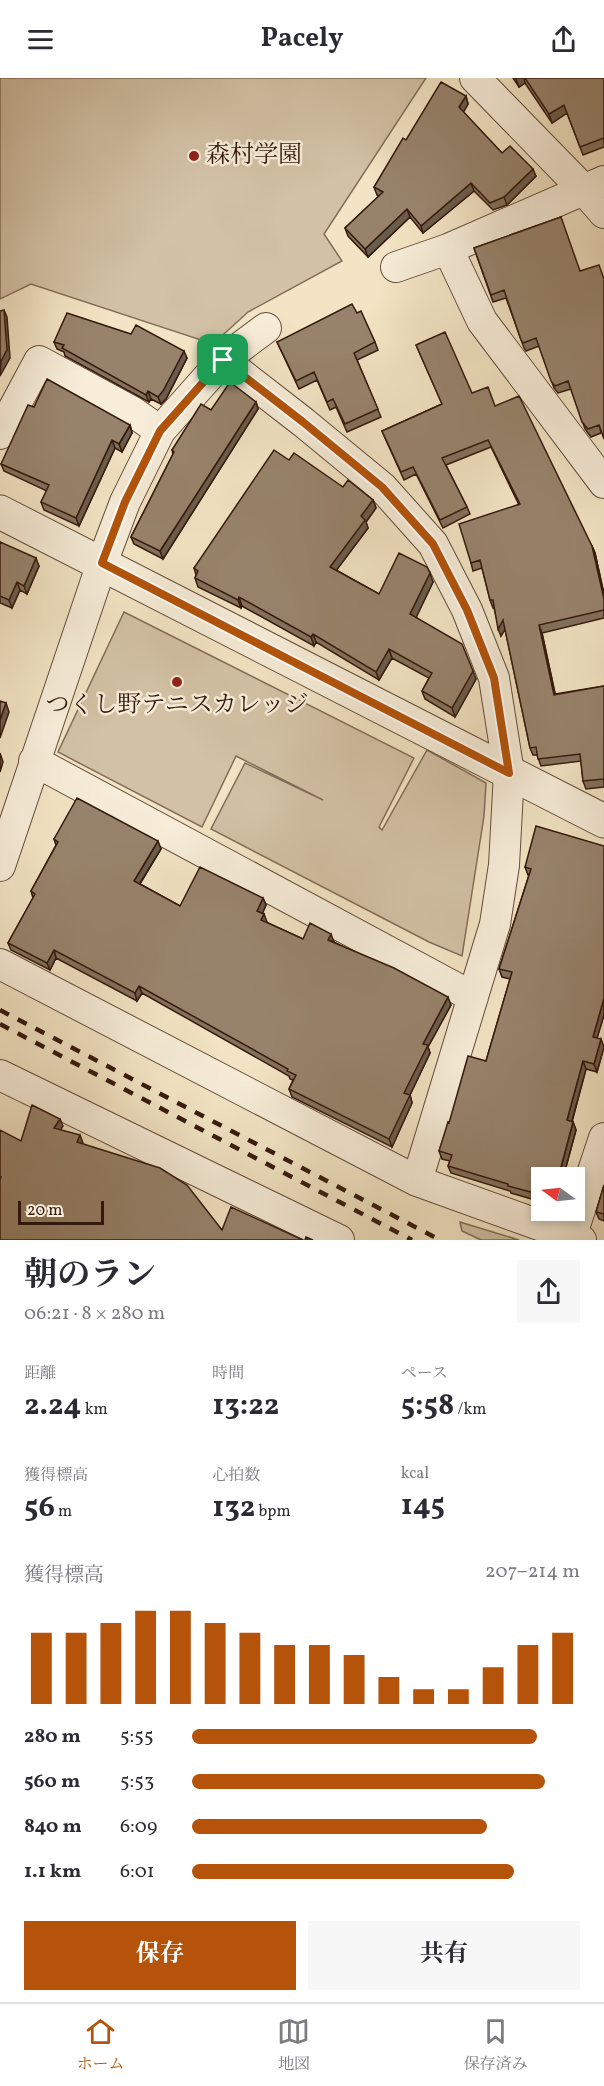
<!DOCTYPE html>
<html lang="ja">
<meta charset="utf-8">
<style>
:root{--surface:#fff;--page:#f7f7f7;--text:#2b2b33;--muted:#7c7c81;--line:#e1e1e2;--accent:#b45309}
body{margin:0;font-family:Vollkorn,"Noto Serif JP",serif;background:var(--page);color:var(--text);height:100vh;display:flex;flex-direction:column;font-size:22px;white-space:nowrap}
*{box-sizing:border-box;margin:0}
p{font-size:20px;color:var(--muted)}
.icon{flex:none;width:33px;height:33px;fill:none;stroke:currentColor;stroke-width:2;stroke-linecap:round;stroke-linejoin:round}
.map{position:relative;height:1162px;overflow:hidden}
.sheet{display:flex;flex-direction:column;background:var(--surface);flex:1}
.sheet>*{flex:none}
.needle{width:39px;rotate:285deg}
.controls{position:absolute;left:531px;top:1089px;display:grid;gap:12px}
.controls a{display:grid;place-items:center;width:54px;height:54px;border-radius:0px;background:var(--surface);box-shadow:0 3px 9px #0003;font-size:30px}
.scale{position:absolute;left:18px;bottom:15px;width:86px;box-sizing:border-box;padding-left:6px;border:3px solid #34190d;border-top:0;font-size:16px;line-height:21px;white-space:nowrap;color:#34190d;-webkit-text-stroke:4px #f7edd9;paint-order:stroke}
.pin{position:absolute;display:grid;place-items:center;width:51px;height:51px;color:#fff;margin:-26px;border-radius:12px;box-shadow:0 3px 9px #0006}
.round{display:grid;place-items:center;flex:none;width:63px;height:63px;border-radius:0px;background:var(--page)}
.summary{display:flex;align-items:center;justify-content:space-between;height:102px;padding:0 24px}
h1{font-size:33px;font-weight:700;line-height:45px}
.metrics{display:grid;grid-template-columns:repeat(3,1fr);gap:9px;height:102px;padding:6px 24px}
.metrics div{display:grid;align-content:center}
.metrics b{font-size:30px;font-weight:700}
.metrics small{font-size:16px;font-weight:400}
.metrics p{font-size:16px}
.chart{height:168px;padding:12px 24px}
.chart p{display:flex;justify-content:space-between}
.chart svg{width:100%;height:108px;margin-top:6px;stroke:var(--accent);stroke-width:6}
.button{display:flex;gap:12px;margin-top:auto;padding:12px 24px}
.button a{flex:1;height:69px;border-radius:0px;background:var(--accent);color:#fff;font-size:24px;font-weight:700;line-height:69px;text-align:center}
.button a+a{background:var(--page);color:var(--text)}
ul{padding:0 24px;list-style:none;font-size:20px}
li{display:grid;grid-template-columns:96px 72px 1fr;align-items:center;height:45px}
li i{height:15px;border-radius:8px;background:var(--accent)}
header{display:flex;justify-content:space-between;align-items:center;height:78px;padding:0 24px;background:var(--surface);font-size:27px;font-weight:700}
.tab-bar{display:flex;justify-content:space-around;align-items:center;height:84px;border-top:2px solid var(--line);background:var(--surface);font-size:16px;color:var(--muted)}
.tab-bar a{display:grid;justify-items:center;gap:3px}
.tab-bar .active{color:var(--accent)}
.map>svg:first-child{display:block}
</style>
<header><svg class="icon" aria-label="menu" viewBox="0 0 24 24"><path d="M4 6h16M4 12h16M4 18h16"/></svg>Pacely<svg class="icon" aria-label="share" viewBox="0 0 24 24"><path d="M12 15V3M7 8l5-5 5 5M5 13v7h14v-7"/></svg></header>
<div class="map">
<svg width="604" height="1162" viewBox="0 0 604 1162">
<rect width="100%" height="100%" fill="#f2e4c4"/>
<filter id="stains"><feTurbulence type="fractalNoise" baseFrequency=".00333" numOctaves="4"/><feColorMatrix values="0 0 0 0 .2 0 0 0 0 .09 0 0 0 0 .02 0 0 0 .5 -.17"/></filter>
<radialGradient id="worn" r=".72"><stop offset=".6" stop-color="#630" stop-opacity="0"/><stop offset="1" stop-color="#630" stop-opacity=".3"/></radialGradient>
<path fill="#d2c1a5" stroke="#836d59" stroke-width="1.5" d="M0,0H426L324,156L342,183L248,234L213,266L31,206L0,221Z
M124,534L414,680L379,749L382,752L427,672L486,705L484,738L462,878L429,864L211,751L245,685L323,722L236,678L202,749L58,674Z
M460,1144L519,1162H481L462,1153Z"/>
<g fill="none" stroke-linecap="round" stroke-linejoin="round">
<defs>
<path id="minor" d="M475,0L583,111L604,135
M448,171L482,243L604,405
M396,189L448,171L604,103
M223,282L303,344L382,409L433,466L467,532L494,600L509,695L504,787L495,846L417,1103
M0,356L39,283L133,334L160,353
M34,683L473,919
M0,788L102,485L125,424L160,353L223,282L266,250
M0,886L417,1103L581,1162
M0,997L339,1162
M571,1159L604,1060"/>
<path id="tertiary" d="M0,434L604,743"/>
</defs>
<use href="#minor" stroke="#644c3b" stroke-width="32"/>
<use href="#tertiary" stroke="#644c3b" stroke-width="35"/>
<use href="#minor" stroke="#f7edd9" stroke-width="30"/>
<use href="#tertiary" stroke="#f7edd9" stroke-width="33"/>
<path stroke="#34190d" stroke-width="4.5" stroke-dasharray="10 10" stroke-linecap="butt" d="M0,932L440,1162
M0,946L412,1162"/>
</g>
<path fill="#82715d" stroke="#34190d" stroke-width="1.5" d="M513,0H604V69L583,77L567,35L552,45L525,5L519,9Z
M466,18L468,26L463,34L502,75L536,98L507,127L493,132L474,113L423,155L410,139L368,179L348,158L345,150L379,118L377,117L374,109L406,62Z
M561,139L601,355L591,359L585,351L571,311L558,315L554,310L539,268L526,273L524,270L506,220L493,224L474,170Z
M357,235L375,264L378,272L357,282L381,339L347,354L336,329L330,332L317,302L299,311L277,264Z
M54,264L187,280L166,321L161,326L151,321L149,324L65,278L64,274L57,271Z
M416,267L472,315L495,328L592,468L595,475L604,516V540L542,555L555,616L604,608V709L586,711L583,703L581,683L541,688L537,677H533L530,670L505,551L501,558L494,530H493L490,522L482,490L473,493L471,485L519,427L491,369L446,387L467,429L470,436L443,450L416,396L404,402L385,360L382,353L442,326Z
M256,324L258,331L163,481L134,466L131,459L173,376L172,372L211,332Z
M34,329L130,347L132,355L122,374L115,370L79,448L44,432L41,424L47,413L4,393L1,386Z
M289,382L343,409L373,422L376,430L366,444L368,450L336,492L379,516L433,504L416,539L476,601L455,639L425,621L422,613L429,600L392,580L379,602L316,564L314,568L242,528L241,530L198,509L195,500L196,497L194,490Z
M0,464L39,488L27,516L20,512L12,530L0,525Z
M54,761L161,771L140,806L180,828L263,820L266,827L262,836H264L266,844L303,861L334,864L451,927L428,969L430,975L410,1017L412,1025L392,1069L292,1019L289,1011L293,1002L290,1001L289,998L142,915L137,923L56,880L50,892L11,872L8,865L33,820L31,813L56,767Z
M604,768V937L597,960L604,969L597,994L586,991L572,1044H573L576,1052L563,1100L552,1097L542,1100V1124L511,1115L510,1113L451,1095L448,1088L450,1083L442,1081L439,1073L449,1045L486,983L510,901L502,899L499,891L529,797H528L525,789Z
M604,1107V1143L599,1141L596,1134Z"/>
<path fill="#6a5c4c" stroke="#34190d" stroke-width="1.5" d="M517,0H524L525,5L519,9L516,1Z
M466,18L468,26L462,37L459,29Z
M564,27L567,35L552,45L549,36Z
M533,91L536,98L507,127L504,119Z
M471,105L474,113L423,155L421,148Z
M407,131L410,139L368,179L365,171Z
M4,232L7,239L10,280L0,298Z
M184,273L187,280L166,321L161,326L158,319Z
M148,313L151,321L149,324L146,317Z
M256,324L258,331L163,481L160,473Z
M130,347L132,355L122,374L119,366Z
M112,362L115,370L79,448L76,440Z
M373,422L376,430L366,444L368,450L333,497L330,489L361,438Z
M592,468L595,475L604,516V521Z
M36,480L39,488L27,516L24,508Z
M430,495L433,504L414,544L410,536Z
M17,504L20,512L12,530L9,522Z
M239,519L242,528L241,530L238,522Z
M503,542L506,550L501,558L498,551Z
M539,547L542,555L557,624L554,617Z
M313,556L316,564L314,568L311,559Z
M389,571L392,580L379,602L376,594Z
M473,593L476,601L455,639L452,630Z
M6,625L9,634L0,660V642Z
M0,675L3,684L0,694Z
M158,763L161,771L137,810L134,803Z
M263,820L266,827L260,841L257,833Z
M264,836L267,844L264,850L261,842Z
M331,856L334,864L328,862Z
M54,872L56,880L50,892L47,885Z
M139,908L142,915L137,923L135,915Z
M448,919L451,927L428,969L430,975L410,1017L412,1025L392,1069L389,1061L404,1015L423,966Z
M604,920V937L595,967L593,959Z
M601,961L604,969L597,994L594,986Z
M583,983L586,991L570,1050L567,1042Z
M60,1041L63,1048L57,1058L54,1050Z
M573,1044L576,1052L563,1100L560,1093Z
M80,1057L83,1065L79,1071L77,1064Z
M549,1090L552,1097L551,1100H546Z"/>
<path fill="#97836c" stroke="#34190d" stroke-width="1.5" d="M525,0H604V60L580,69L564,27L549,36Z
M441,4L466,18L459,29L502,75L510,68L533,91L504,119L490,125L471,105L421,148L407,131L365,171L345,150L383,114L374,109L403,60L406,62Z
M561,139L580,193L599,187L604,201V361L599,347L588,351L582,344L568,303L555,308L551,303L536,260L523,265L521,262L504,212L491,217L474,170Z
M352,226L357,235L361,233L375,264L354,275L378,331L345,346L333,321L327,324L314,294L296,303L277,264Z
M4,232L7,272L0,285V233Z
M67,235L131,256L136,247L184,273L163,313L158,319L148,313L146,317L62,270L64,267L54,264Z
M445,254L472,315L488,309L495,328L519,318L592,468L604,521V532L539,547L554,617L604,608V701L583,703L580,676L538,681L536,669L530,670L503,542L498,551L493,522H490L480,482L471,485L459,446L520,426L488,362L442,380L467,429L440,442L413,389L401,394L382,353L442,326L416,267Z
M47,301L130,347L119,366L112,362L76,440L41,424L49,407L1,386L28,327L34,329Z
M230,304L256,324L160,473L131,459L174,374L172,372L201,326L211,332Z
M274,372L289,382L294,375L343,409L348,402L373,422L361,438L365,442L330,489L379,516L399,475L427,489L430,495L410,536L462,566L473,593L452,630L422,613L432,595L389,571L376,594L313,556L311,559L239,519L238,522L195,500L198,493L194,490Z
M0,464L36,480L24,508L17,504L9,522L0,518Z
M0,623L6,625L0,642Z
M77,720L158,763L134,803L180,828L200,789L263,820L257,833L264,836L261,842L303,861L310,845L331,856L328,862L394,890L448,919L423,966L428,967L404,1015L410,1017L389,1061L289,1011L296,997L287,993L288,991L139,908L135,915L54,872L47,885L8,865L35,816L31,813L58,764L54,761Z
M536,748L604,768V920L593,959L601,961L594,986L583,983L567,1042L573,1044L560,1093L549,1090L546,1100H542V1117L508,1108V1106L448,1088L452,1077L439,1073L448,1044L449,1045L468,978L486,983L512,894L499,891L531,791L525,789Z
M32,1027L60,1041L54,1050L80,1057L77,1064L160,1090L187,1107L222,1152L231,1129L303,1162H0V1102L1,1099H0V1052L21,1063Z
M604,1107V1136L596,1134Z
M306,1159L313,1162H305Z"/>
<g fill="none" stroke-linecap="round" stroke-linejoin="round">
<defs>
<path id="route" d="M223,282L303,344L382,409L433,466L467,532L494,600L509,695L102,485L125,424L160,353Z"/>
</defs>
<use href="#route" stroke="#fff" stroke-width="12"/>
<use href="#route" stroke="#b45309" stroke-width="8"/>
</g>
<g fill="#8f2418" stroke="#f7edd9" stroke-width="2">
<circle cx="194" cy="78" r="6"/>
<circle cx="177" cy="604" r="6"/>
</g>
<g text-anchor="middle" dominant-baseline="central" stroke-width="5" stroke-linejoin="round" paint-order="stroke">
<g font-size="24" fill="#34190d" stroke="#f7edd9" text-anchor="start">
<text x="206" y="78">森村学園</text>
<text x="177" y="628" text-anchor="middle">つくし野テニスカレッジ</text>
</g>
</g>
<rect width="100%" height="100%" filter="url(#stains)"/>
<rect width="100%" height="100%" fill="url(#worn)"/>
</svg>
<div class="controls">
<a><svg class="needle" viewBox="-14 -14 28 28"><path d="M0-13l5 13h-10z" fill="#e53935"/><path d="M0 13l5-13h-10z" fill="#7c7c81"/></svg></a>
</div>
<div class="scale">20 m</div>
<div class="pin" style="left:223px;top:282px;background:#1e9e55"><svg class="icon" aria-label="arrive" viewBox="0 0 24 24"><path d="M6 21V4h12l-3 4 3 4H6"/></svg></div>
</div>
<section class="sheet">
<div class="summary"><div><h1>朝のラン</h1><p>06:21 · 8 × 280 m</p></div><a class="round"><svg class="icon" aria-label="share" viewBox="0 0 24 24"><path d="M12 15V3M7 8l5-5 5 5M5 13v7h14v-7"/></svg></a></div>
<div class="metrics">
<div><p>距離</p><b>2.24<small> km</small></b></div>
<div><p>時間</p><b>13:22</b></div>
<div><p>ペース</p><b>5:58<small> /km</small></b></div>
</div>
<div class="metrics">
<div><p>獲得標高</p><b>56<small> m</small></b></div>
<div><p>心拍数</p><b>132<small> bpm</small></b></div>
<div><p>kcal</p><b>145</b></div>
</div>
<div class="chart"><p><span>獲得標高</span>207–214 m</p>
<svg viewBox="0 0 160 44" preserveAspectRatio="none"><path d="M5 44V15M15 44V15M25 44V11M35 44V6M45 44V6M55 44V11M65 44V15M75 44V20M85 44V20M95 44V24M105 44V33M115 44V38M125 44V38M135 44V29M145 44V20M155 44V15"/></svg>
</div>
<ul>
<li><b>280 m</b>5:55<i style="width:89%"></i></li>
<li><b>560 m</b>5:53<i style="width:91%"></i></li>
<li><b>840 m</b>6:09<i style="width:76%"></i></li>
<li><b>1.1 km</b>6:01<i style="width:83%"></i></li>
</ul>
<div class="button"><a>保存</a><a>共有</a></div>
</section>
<nav class="tab-bar">
<a class="active"><svg class="icon" aria-label="home" viewBox="0 0 24 24"><path d="M3 11l9-7 9 7M6 9v11h12V9"/></svg>ホーム</a>
<a><svg class="icon" aria-label="map" viewBox="0 0 24 24"><path d="M3 6l6-2 6 2 6-2v14l-6 2-6-2-6 2zM9 4v14M15 6v14"/></svg>地図</a>
<a><svg class="icon" aria-label="saved" viewBox="0 0 24 24"><path d="M7 4h10v16l-5-4-5 4z"/></svg>保存済み</a>
</nav>
